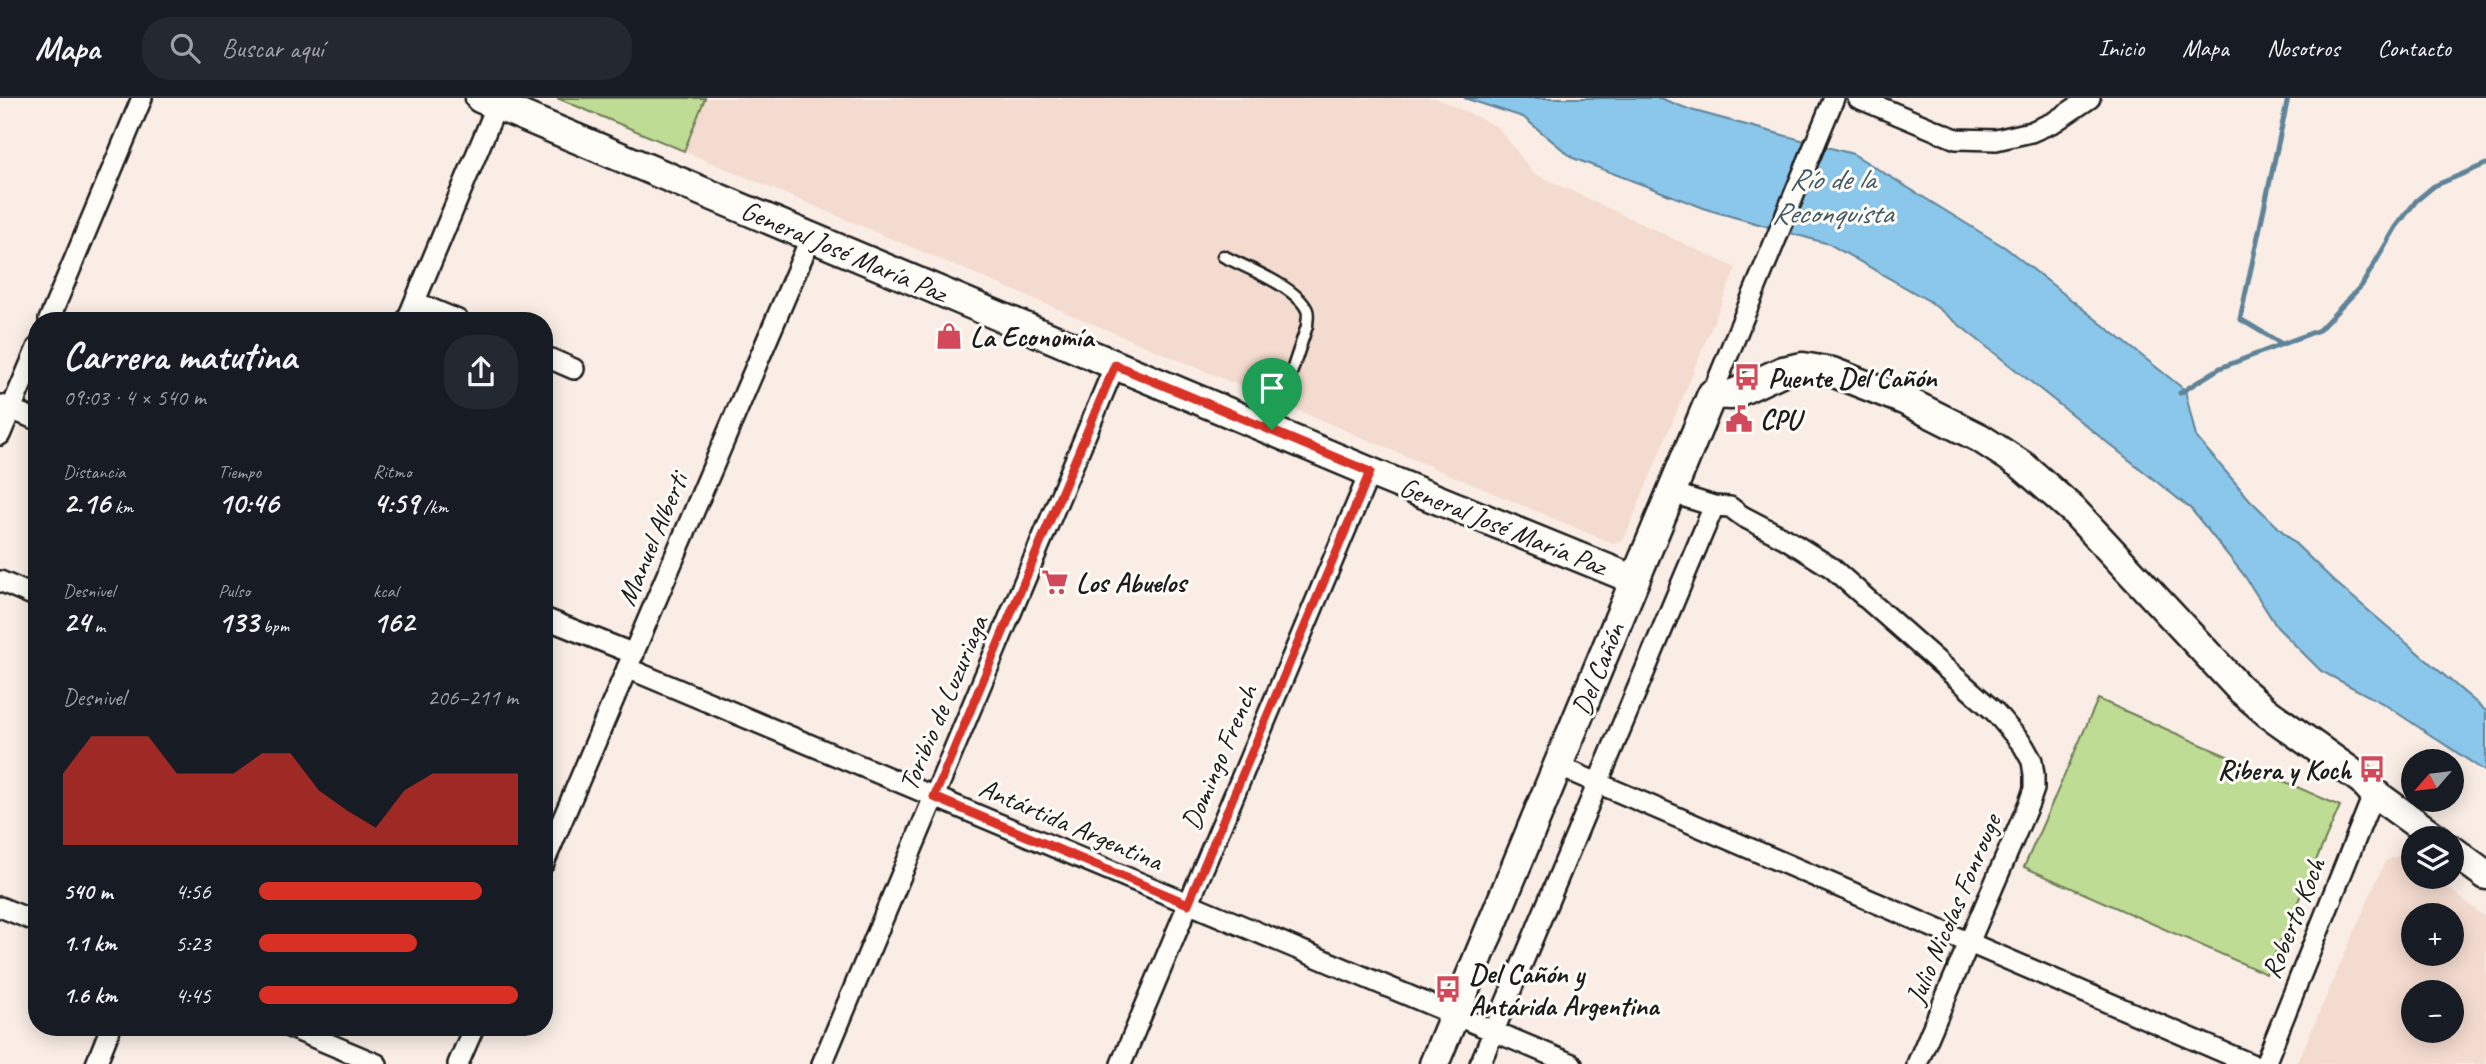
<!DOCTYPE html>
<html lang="es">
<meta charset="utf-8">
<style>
:root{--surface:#171b24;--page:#242831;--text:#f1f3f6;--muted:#9ea1a6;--line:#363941;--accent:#d93025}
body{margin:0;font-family:Caveat,sans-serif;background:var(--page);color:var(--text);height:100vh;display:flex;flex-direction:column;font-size:26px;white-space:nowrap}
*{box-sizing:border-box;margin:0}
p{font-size:23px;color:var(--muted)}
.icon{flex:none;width:38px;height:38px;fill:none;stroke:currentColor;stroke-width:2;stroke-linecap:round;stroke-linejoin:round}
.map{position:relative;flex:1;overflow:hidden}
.details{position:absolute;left:28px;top:214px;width:525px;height:724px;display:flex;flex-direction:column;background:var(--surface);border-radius:28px;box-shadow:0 4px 18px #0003}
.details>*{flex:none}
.needle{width:46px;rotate:242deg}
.fabs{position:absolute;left:2401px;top:651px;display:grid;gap:14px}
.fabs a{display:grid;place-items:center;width:63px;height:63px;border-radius:50%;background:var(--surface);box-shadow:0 4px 18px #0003;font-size:35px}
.pin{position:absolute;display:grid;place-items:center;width:60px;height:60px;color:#fff;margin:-72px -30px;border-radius:50% 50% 50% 0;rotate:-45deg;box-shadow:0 0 7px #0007}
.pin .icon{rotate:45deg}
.round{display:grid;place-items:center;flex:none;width:74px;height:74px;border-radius:28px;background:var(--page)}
.overview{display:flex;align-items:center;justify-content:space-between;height:119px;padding:0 35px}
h1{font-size:38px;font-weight:700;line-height:52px}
.figures{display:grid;grid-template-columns:repeat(3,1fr);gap:10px;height:119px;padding:7px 35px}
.figures div{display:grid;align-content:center}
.figures b{font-size:30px;font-weight:700}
.figures small{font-size:19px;font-weight:400}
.figures p{font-size:19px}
.chart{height:196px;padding:14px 35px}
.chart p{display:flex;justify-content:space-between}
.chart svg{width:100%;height:126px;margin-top:7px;fill:var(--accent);opacity:.7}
ul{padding:0 35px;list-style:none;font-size:23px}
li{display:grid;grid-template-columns:112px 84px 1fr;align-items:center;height:52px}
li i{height:18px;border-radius:9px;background:var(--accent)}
header{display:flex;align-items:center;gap:42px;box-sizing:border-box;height:98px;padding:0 35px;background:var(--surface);border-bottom:2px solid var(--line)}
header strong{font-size:33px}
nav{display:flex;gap:38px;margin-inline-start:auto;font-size:24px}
.search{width:490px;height:63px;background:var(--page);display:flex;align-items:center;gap:18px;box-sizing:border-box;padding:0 24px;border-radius:28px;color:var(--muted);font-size:26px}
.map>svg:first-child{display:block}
</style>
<header>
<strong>Mapa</strong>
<div class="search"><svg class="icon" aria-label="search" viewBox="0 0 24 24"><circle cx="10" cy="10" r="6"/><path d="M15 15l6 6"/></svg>Buscar aquí</div>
<nav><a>Inicio</a><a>Mapa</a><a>Nosotros</a><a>Contacto</a></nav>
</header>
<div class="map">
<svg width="2486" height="966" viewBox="0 0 2486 966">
<rect width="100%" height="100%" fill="#f9ede5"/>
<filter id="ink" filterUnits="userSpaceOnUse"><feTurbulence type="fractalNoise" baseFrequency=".0143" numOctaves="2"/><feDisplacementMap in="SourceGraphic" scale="14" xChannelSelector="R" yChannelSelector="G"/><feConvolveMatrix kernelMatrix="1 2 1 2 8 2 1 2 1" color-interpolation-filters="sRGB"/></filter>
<g filter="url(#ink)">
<path fill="#f4dbcf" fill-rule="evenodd" d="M705,0H1436L1498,29L1533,75L1736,170L1624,441L1614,446L684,53Z
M2406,755L2413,761V779H2435L2486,820V966H2297L2385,763ZM2413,817H2452V856H2413ZM2413,894H2452V933H2413Z"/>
<path fill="#bfdc94" stroke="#6e7c58" stroke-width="2" d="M557,0H705L684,53Z
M2098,601L2340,708L2266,876L2024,769Z"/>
<path fill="#8bc7eb" stroke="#5f8398" stroke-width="2" d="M1464,0H1660L1691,12L1853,56L2006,150L2185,292L2196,339L2250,402L2334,483L2486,613V674L2384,606L2321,573L2277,529L2244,477L2191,411L1929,203L1829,146L1709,112L1573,60L1523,19Z"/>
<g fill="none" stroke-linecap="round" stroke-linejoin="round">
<path stroke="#5f8398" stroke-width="5" d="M2282,246L2240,221L2288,0
M2180,295L2220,270L2319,232L2362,187L2396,129L2416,103L2434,88L2486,66"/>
<defs>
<path id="lane" d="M1223,158C1245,169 1297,189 1307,212C1309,216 1307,223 1307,228L1272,332"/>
<path id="street" d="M1858,0L1956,41L1996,42L2031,34L2054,24L2090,0
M415,204L458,222
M49,222L142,0
M407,222L497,7
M544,258L574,271
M1712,296L1834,0
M1,307L37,322
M0,337L37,250
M1672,395L1714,408L1730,409L1742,418L1786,441L1832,470L1995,614L2023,647L2032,663L2034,677V691L2029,705L1917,966
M0,483L37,499
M544,520L634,556
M627,570L1572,966
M1558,668L2251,966
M544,765L811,139
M0,809L37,824
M289,929L377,966
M96,966L111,929
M458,966L474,929
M822,966L1115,267
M1121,966L1370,374
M1480,966L1714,408
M2265,966L2374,695"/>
<path id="secondary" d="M480,0L1370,374L1635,482
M2452,752L2486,777
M1434,966L1712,296L1731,297L1783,273L1803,269L1832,274L1904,302L1980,340L2023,368L2073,412L2239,590L2268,615L2362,682L2374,695L2436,740"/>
</defs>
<use href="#lane" stroke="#1c1c1c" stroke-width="15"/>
<use href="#street" stroke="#1c1c1c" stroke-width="24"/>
<use href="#secondary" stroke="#1c1c1c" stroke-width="33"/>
<use href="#lane" stroke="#fdfcf7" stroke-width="10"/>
<use href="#street" stroke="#fdfcf7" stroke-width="19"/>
<use href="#secondary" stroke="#fdfcf7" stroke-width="28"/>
</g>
</g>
<g fill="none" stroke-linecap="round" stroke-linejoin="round" filter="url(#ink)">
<defs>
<path id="route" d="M1115,267L1370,374L1188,806L934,699Z"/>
</defs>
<use href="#route" stroke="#fff" stroke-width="14"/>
<use href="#route" stroke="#d93025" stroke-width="9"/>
</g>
<defs>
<symbol id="shop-bare" viewBox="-9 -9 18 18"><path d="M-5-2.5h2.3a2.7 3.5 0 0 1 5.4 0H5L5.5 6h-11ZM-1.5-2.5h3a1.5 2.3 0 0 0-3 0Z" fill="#d1495b" stroke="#fdfcf7" stroke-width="2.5" paint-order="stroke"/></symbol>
<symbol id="bus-bare" viewBox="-9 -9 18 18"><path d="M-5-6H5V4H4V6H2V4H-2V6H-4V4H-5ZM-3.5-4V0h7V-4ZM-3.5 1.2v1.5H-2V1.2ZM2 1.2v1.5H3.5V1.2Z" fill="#d1495b" stroke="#fdfcf7" stroke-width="2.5" paint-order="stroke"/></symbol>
<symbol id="civic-bare" viewBox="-9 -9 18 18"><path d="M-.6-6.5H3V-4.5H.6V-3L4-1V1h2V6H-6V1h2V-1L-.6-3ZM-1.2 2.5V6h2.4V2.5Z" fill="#d1495b" stroke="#fdfcf7" stroke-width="2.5" paint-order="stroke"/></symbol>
<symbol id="supermarket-bare" viewBox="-9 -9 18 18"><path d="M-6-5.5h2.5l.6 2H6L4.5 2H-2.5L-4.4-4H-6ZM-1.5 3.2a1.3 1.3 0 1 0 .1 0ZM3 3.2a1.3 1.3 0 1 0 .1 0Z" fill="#d1495b" stroke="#fdfcf7" stroke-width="2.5" paint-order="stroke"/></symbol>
</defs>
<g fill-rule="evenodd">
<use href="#shop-bare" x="930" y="219" width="38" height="38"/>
<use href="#bus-bare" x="1728" y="260" width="38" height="38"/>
<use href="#civic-bare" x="1720" y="302" width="38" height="38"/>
<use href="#supermarket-bare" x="1036" y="465" width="38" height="38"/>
<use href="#bus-bare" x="2353" y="652" width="38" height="38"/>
<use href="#bus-bare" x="1429" y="872" width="38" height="38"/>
</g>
<g text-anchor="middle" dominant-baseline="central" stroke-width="6" stroke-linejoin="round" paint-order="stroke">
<g font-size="28" fill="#1c1c1c" stroke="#fdfcf7">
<text transform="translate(844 153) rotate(23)">General José María Paz</text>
<text transform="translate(1503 428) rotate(22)">General José María Paz</text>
<text transform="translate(652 441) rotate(-67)">Manuel Alberti</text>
<text transform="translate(1598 571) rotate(-68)">Del Cañón</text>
<text transform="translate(943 605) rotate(-67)">Toribio de Luzuriaga</text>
<text transform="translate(1219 659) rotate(-67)">Domingo French</text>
<text transform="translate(1071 726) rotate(23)">Antártida Argentina</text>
<text transform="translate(1953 811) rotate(-67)">Julio Nicolas Fonrouge</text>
<text transform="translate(2293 820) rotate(-68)">Roberto Koch</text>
</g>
<g font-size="28" font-weight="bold" fill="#1c1c1c" stroke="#fdfcf7" text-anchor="start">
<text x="970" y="238">La Economía</text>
<text x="1768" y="279">Puente Del Cañón</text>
<text x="1760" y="321">CPU</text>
<text x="1076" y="484">Los Abuelos</text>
<text x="2351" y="671" text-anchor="end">Ribera y Koch</text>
<text x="1469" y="875">Del Cañón y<tspan x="1469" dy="32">Antárida Argentina</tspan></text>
</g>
<g font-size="30" font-style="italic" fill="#435864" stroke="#fdfcf7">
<text x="1832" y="81">Río de la<tspan x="1832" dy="34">Reconquista</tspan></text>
</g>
</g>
</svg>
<div class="fabs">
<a><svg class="needle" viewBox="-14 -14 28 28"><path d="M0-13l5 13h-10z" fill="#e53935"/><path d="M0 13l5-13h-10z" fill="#9ea1a6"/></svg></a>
<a><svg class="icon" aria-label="layers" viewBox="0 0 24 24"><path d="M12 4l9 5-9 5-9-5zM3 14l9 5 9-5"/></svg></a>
<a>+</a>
<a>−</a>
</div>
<div class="pin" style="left:1272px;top:332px;background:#1e9e55"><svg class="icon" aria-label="arrive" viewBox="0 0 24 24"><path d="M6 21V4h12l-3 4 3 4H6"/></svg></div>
<section class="details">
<div class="overview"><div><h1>Carrera matutina</h1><p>09:03 · 4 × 540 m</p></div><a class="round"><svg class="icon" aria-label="share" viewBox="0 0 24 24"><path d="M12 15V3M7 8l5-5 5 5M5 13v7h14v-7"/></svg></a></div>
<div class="figures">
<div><p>Distancia</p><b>2.16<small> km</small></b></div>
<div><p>Tiempo</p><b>10:46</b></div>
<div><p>Ritmo</p><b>4:59<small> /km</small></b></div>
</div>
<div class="figures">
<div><p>Desnivel</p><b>24<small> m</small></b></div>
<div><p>Pulso</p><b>133<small> bpm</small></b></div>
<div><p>kcal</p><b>162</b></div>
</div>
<div class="chart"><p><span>Desnivel</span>206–211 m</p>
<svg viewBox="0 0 160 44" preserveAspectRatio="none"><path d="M0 44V19L10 6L20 6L30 6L40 19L50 19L60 19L70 12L80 12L90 25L100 32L110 38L120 25L130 19L140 19L150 19L160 19V44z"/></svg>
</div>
<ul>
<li><b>540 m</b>4:56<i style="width:86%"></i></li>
<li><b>1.1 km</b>5:23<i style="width:61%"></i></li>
<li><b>1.6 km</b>4:45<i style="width:100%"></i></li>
</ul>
</section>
</div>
